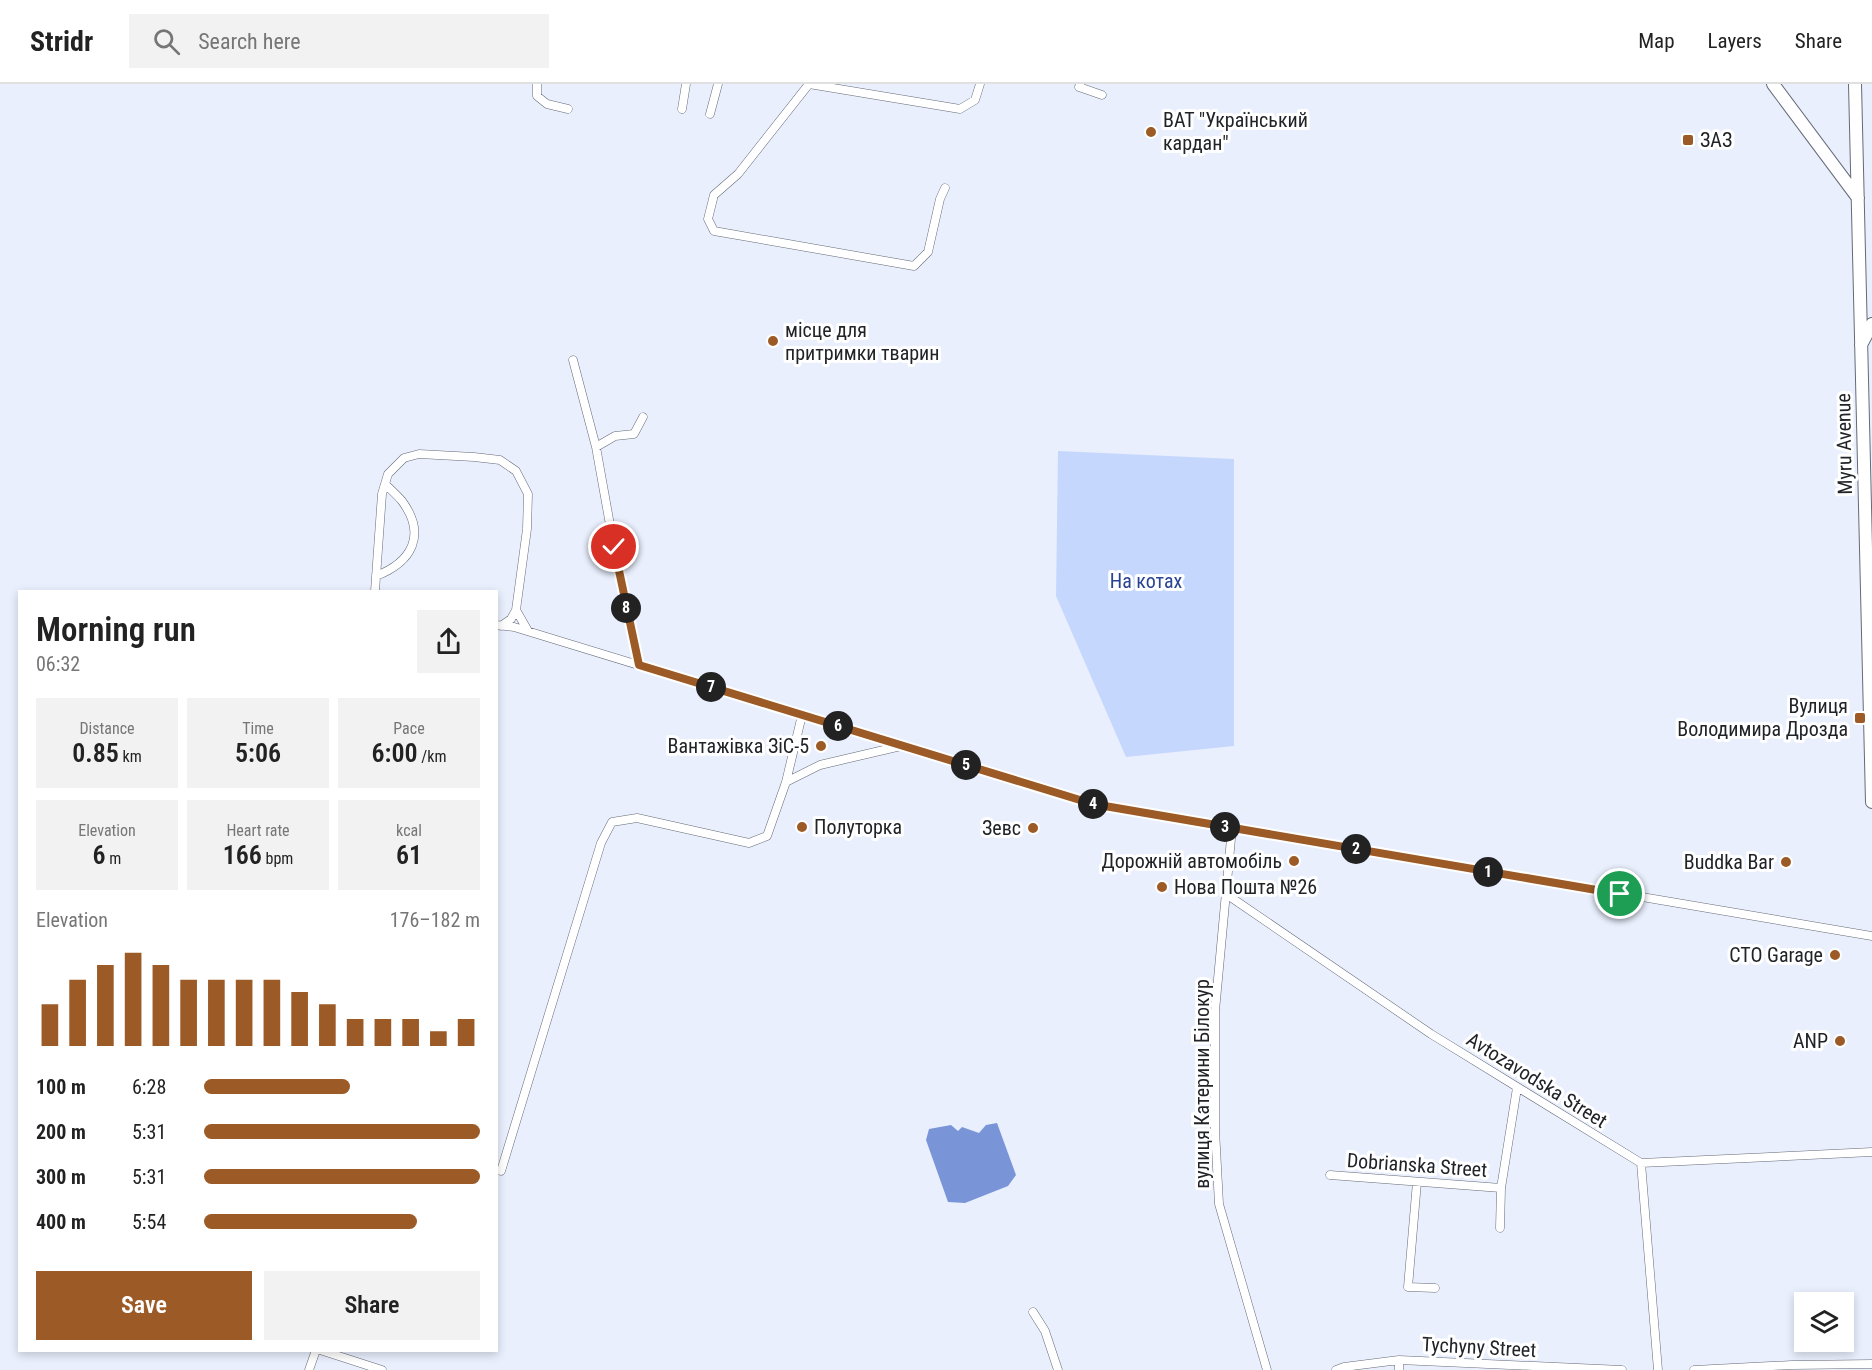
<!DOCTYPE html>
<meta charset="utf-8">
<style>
:root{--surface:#fff;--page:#f2f2f2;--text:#222;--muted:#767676;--line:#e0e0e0;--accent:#9c5b26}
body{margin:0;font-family:"Roboto Condensed",sans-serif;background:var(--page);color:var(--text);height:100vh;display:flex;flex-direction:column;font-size:22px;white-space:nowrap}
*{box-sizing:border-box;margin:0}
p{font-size:20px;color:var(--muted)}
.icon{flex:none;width:33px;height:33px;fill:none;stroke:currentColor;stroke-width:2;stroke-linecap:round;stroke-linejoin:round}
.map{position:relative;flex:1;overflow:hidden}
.drawer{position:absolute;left:18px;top:506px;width:480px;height:762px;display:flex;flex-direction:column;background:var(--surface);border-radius:0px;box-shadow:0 3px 9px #0003}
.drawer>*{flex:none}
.controls{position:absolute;left:1794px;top:1208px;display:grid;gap:12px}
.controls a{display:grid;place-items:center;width:60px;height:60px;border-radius:0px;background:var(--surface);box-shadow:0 3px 9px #0003;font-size:30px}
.pin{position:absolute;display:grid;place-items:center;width:51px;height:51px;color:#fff;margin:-26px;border:3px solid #fff;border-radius:50%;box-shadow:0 2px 6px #0007}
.km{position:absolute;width:30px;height:30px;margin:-15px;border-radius:50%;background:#222;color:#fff;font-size:16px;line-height:30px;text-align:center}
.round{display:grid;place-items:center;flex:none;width:63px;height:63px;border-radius:0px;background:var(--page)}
.head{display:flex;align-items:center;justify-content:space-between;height:102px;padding:0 18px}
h1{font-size:33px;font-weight:600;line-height:45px}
.metrics{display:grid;grid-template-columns:repeat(3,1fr);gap:9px;height:102px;padding:6px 18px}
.metrics div{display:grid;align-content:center;border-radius:0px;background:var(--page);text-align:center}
.metrics b{font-size:26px;font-weight:600}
.metrics small{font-size:16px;font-weight:400}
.metrics p{font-size:16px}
.chart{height:168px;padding:12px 18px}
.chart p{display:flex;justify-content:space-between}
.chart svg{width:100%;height:108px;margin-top:6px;stroke:var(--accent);stroke-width:6}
.action{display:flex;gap:12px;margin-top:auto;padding:12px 18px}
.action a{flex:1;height:69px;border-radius:0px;background:var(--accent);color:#fff;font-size:24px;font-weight:600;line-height:69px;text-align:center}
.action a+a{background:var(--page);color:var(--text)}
ul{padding:0 18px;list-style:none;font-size:20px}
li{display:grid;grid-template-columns:96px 72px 1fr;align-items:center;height:45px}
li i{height:15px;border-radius:8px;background:var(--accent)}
header{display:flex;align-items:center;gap:36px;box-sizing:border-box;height:84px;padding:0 30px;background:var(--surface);border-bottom:2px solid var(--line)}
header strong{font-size:28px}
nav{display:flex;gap:33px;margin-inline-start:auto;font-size:21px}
.search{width:420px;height:54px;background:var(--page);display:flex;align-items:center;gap:15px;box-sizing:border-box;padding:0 21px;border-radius:0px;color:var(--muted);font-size:22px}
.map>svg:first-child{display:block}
</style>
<header>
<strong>Stridr</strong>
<div class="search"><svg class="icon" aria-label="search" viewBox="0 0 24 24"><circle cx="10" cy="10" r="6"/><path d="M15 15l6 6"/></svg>Search here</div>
<nav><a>Map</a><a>Layers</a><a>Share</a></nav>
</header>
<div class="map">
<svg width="1872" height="1286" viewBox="0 0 1872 1286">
<rect width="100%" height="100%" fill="#e9effd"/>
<path fill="#c6d7fd" d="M1058,367L1234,375V662L1126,673L1056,512Z"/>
<path fill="#7995d8" d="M997,1039L1016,1091L1008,1102L965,1119L948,1118L926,1056L929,1045L951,1041L958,1047L962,1043L979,1049L986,1041Z"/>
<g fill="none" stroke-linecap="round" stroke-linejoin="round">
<defs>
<path id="street" d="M537,0V12L547,20L568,25
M1080,0L1079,3L1102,11
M682,25L686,0
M710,30L718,0
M945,104L940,115L928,168L914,182L714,147L708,135L714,111L738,90L809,0L960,25L975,16L980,0
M573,276L596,363L614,463L639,581
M596,363L615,352L634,350L643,333
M376,492C412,478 427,451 402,417C397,411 390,405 385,400
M375,507L382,410L388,390L404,374L419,370L474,373L500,376L516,387L528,410L527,445L516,526L528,547
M496,541L514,543L1093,720L1872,852
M501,542L511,535L516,526
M786,698L820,681L901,662
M1232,744L1215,927V1046L1219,1120L1267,1286
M1226,810L1431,950L1641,1079L1872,1068
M1641,1079L1658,1286
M501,1087L601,759L612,738L637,734L749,759L767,752L786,698L802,631
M1330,1091L1501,1104
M1417,1098L1408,1203L1435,1204
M1500,1144L1501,1104L1517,1004
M1033,1228L1045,1247L1058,1286
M320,1266L382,1286
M1399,1276V1286
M309,1286L316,1266
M1336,1286L1344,1283L1399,1276L1622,1286
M1694,1286L1792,1281L1872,1280"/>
<path id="primary" d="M1773,0L1858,114
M1855,0L1872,718
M1861,261L1872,240"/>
</defs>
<use href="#street" stroke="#656a76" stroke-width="9"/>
<use href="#primary" stroke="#656a76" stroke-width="14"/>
<use href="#street" stroke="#fff" stroke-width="8"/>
<use href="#primary" stroke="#fff" stroke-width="12"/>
</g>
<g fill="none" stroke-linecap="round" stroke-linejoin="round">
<defs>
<path id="route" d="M614,463L639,581L1093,720L1620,810"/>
</defs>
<use href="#route" stroke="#fff" stroke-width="12"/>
<use href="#route" stroke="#9c5b26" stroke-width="8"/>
</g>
<g fill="#9c5b26" stroke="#fff" stroke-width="2">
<circle cx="1151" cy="48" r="6"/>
<rect x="1682" y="50" width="12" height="12" rx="3"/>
<circle cx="773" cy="257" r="6"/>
<rect x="1854" y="628" width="12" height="12" rx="3"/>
<circle cx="821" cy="662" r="6"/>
<circle cx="802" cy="743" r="6"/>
<circle cx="1033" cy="744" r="6"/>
<circle cx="1294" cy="777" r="6"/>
<circle cx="1786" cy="778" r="6"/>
<circle cx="1162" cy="803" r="6"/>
<circle cx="1835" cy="871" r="6"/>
<circle cx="1840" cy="957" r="6"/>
</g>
<g text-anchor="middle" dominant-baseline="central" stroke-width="6" stroke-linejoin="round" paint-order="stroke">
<g font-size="20" fill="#202328" stroke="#fff" text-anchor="end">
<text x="1163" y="36" text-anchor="start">ВАТ "Український<tspan x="1163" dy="23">кардан"</tspan></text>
<text x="1700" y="56" text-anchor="start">ЗАЗ</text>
<text x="785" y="246" text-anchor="start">місце для<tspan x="785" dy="23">притримки тварин</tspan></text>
<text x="1848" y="622">Вулиця<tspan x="1848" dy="23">Володимира Дрозда</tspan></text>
<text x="809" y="662">Вантажівка ЗіС-5</text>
<text x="814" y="743" text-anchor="start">Полуторка</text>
<text x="1021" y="744">Зевс</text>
<text x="1282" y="777">Дорожній автомобіль</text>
<text x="1774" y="778">Buddka Bar</text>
<text x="1174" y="803" text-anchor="start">Нова Пошта №26</text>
<text x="1823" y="871">СТО Garage</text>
<text x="1828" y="957">ANP</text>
</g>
<g font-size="20" fill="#202328" stroke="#fff">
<text transform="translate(1844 360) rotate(-91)">Myru Avenue</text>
<text transform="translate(1537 996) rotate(32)">Avtozavodska Street</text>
<text transform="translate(1202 1000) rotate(-90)">вулиця Катерини Білокур</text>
<text transform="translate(1417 1081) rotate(4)">Dobrianska Street</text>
<text transform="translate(1479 1263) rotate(3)">Tychyny Street</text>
</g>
<g font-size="20" fill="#2a4493" stroke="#fff">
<text x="1146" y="497">На котах</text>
</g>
</g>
</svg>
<div class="controls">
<a><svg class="icon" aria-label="layers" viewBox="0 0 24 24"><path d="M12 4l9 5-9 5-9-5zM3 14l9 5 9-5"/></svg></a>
</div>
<div class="pin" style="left:1620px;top:810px;background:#1e9e55"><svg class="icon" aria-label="arrive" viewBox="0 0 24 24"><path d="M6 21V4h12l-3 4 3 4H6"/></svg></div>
<div class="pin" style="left:614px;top:463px;background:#d93025"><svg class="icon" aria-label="check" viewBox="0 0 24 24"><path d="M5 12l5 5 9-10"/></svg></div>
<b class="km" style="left:1488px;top:788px">1</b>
<b class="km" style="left:1356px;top:765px">2</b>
<b class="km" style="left:1225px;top:743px">3</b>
<b class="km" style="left:1093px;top:720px">4</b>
<b class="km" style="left:966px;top:681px">5</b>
<b class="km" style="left:838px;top:642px">6</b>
<b class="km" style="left:711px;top:603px">7</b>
<b class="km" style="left:626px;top:524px">8</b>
<section class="drawer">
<div class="head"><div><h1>Morning run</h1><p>06:32</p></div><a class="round"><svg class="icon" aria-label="share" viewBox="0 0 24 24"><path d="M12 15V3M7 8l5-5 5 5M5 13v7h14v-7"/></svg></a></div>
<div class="metrics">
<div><p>Distance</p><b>0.85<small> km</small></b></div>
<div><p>Time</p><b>5:06</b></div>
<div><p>Pace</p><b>6:00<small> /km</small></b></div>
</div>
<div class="metrics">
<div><p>Elevation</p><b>6<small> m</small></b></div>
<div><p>Heart rate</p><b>166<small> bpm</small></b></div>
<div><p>kcal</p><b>61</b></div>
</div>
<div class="chart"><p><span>Elevation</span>176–182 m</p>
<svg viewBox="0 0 160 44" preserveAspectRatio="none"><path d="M5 44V27M15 44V17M25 44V11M35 44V6M45 44V11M55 44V17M65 44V17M75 44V17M85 44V17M95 44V22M105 44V27M115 44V33M125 44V33M135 44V33M145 44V38M155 44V33"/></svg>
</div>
<ul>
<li><b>100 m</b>6:28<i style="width:53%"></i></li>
<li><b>200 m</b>5:31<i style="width:100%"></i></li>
<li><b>300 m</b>5:31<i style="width:100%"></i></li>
<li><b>400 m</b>5:54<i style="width:77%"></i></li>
</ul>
<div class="action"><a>Save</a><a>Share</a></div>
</section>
</div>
